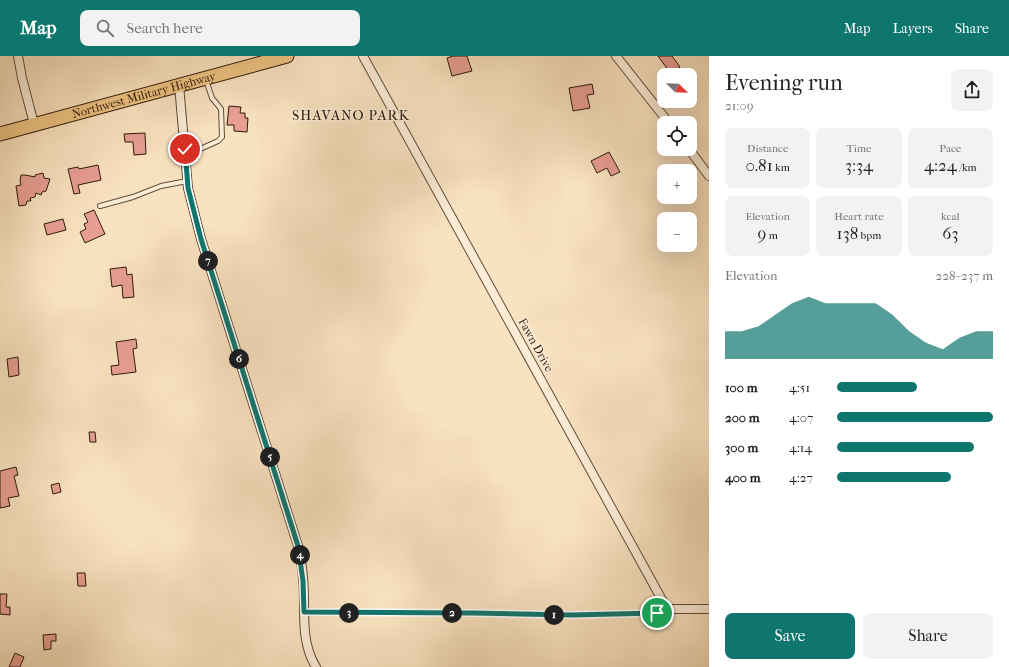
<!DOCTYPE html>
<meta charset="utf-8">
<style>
:root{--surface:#fff;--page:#f2f2f2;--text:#202124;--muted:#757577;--accent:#0f766e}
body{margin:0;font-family:"IM FELL French Canon",serif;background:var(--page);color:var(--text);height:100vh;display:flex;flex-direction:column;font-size:15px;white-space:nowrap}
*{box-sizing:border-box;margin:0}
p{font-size:13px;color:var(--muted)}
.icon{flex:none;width:22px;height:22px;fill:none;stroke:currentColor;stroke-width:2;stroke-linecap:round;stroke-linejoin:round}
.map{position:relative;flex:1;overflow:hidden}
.panel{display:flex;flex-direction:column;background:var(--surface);width:300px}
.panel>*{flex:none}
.needle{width:26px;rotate:113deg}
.tools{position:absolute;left:657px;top:12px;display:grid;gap:8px}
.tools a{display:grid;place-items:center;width:40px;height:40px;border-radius:8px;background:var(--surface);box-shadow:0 4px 16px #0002;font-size:20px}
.pin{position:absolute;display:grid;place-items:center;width:34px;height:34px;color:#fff;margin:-17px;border:2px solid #fff;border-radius:50%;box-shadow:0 1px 4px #0007}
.km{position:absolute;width:20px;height:20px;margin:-10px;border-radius:50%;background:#222;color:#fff;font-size:11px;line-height:20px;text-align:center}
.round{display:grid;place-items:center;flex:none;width:42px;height:42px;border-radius:8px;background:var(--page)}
.head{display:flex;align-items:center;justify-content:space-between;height:68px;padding:0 16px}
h1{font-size:22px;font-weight:600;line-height:30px}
.figures{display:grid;grid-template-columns:repeat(3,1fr);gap:6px;height:68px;padding:4px 16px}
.figures div{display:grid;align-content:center;border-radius:8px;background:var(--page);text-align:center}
.figures b{font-size:17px;font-weight:600}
.figures small{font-size:11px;font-weight:400}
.figures p{font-size:11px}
.chart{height:112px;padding:8px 16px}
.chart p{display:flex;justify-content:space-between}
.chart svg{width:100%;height:72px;margin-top:4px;fill:var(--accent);opacity:.7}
.cta{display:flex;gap:8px;margin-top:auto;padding:8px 16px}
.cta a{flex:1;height:46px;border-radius:8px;background:var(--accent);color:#fff;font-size:16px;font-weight:600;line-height:46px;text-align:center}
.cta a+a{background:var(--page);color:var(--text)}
ul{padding:0 16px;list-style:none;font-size:13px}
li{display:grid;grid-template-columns:64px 48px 1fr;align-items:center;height:30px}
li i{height:10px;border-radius:5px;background:var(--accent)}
header{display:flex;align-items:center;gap:24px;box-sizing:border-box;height:56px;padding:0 20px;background:var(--accent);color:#fff}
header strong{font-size:19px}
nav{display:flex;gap:22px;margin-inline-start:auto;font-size:14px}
.search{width:280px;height:36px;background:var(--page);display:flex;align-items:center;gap:10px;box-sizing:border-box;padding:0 14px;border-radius:8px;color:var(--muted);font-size:15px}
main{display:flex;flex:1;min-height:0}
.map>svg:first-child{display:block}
</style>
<header>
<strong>Map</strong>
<div class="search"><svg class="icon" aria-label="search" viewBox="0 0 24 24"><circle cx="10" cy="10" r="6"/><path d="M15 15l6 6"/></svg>Search here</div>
<nav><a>Map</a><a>Layers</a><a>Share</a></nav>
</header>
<main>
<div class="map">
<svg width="709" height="611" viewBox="0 0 709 611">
<rect width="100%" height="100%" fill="#f9e2c0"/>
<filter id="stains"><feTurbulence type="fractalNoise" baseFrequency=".005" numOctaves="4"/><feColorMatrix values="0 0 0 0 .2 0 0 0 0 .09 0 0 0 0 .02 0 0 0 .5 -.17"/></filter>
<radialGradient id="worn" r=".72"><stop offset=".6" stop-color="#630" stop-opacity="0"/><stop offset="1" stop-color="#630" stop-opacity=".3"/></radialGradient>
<path fill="#e89e93" stroke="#2d1b0d" d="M453,0H467L472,15L452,20L447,2Z
M658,0H672L680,11L671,18Z
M592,28L594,38L587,39L590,52L573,55L569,32Z
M229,50L241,51L240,57H245V62H248L247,76L234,75V69H227Z
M145,77L146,98L134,99L133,86H125L124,78Z
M609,96L620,116L611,120L607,112L597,117L591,105Z
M98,109L101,124L78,129L80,137L74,138L68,113L78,111L79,113Z
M43,117L44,122L50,123L46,135L42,136L41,139L36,137L35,141L30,142L31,145H27L26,149L19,150L16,130L21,129L20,125L21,119H25L35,121V119Z
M94,154L105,178L85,187L80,176L86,173L84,168L88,166L84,158Z
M63,163L66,174L47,179L44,168Z
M126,211L127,219L132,218L134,241L123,242L122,229L112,231L110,213Z
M136,283L137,292L133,293L136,316L112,319L111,310L119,309L116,286Z
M18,301L19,319L9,321L7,303Z
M89,376H95L96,386H90Z
M16,411L18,419L14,420L19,440L8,442L10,450L0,452V415Z
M59,427L61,436L53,438L51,429Z
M77,517H85L86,530H78Z
M0,538H7L6,551H10V559L0,558Z
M56,578V585H51V593L44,594L43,579Z
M15,597L24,601L20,611H9Z"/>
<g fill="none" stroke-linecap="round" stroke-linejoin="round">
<defs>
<path id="lane" d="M185,93L198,94L218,85L222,81L221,53L212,42L206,24
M100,150L133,141L161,130L187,125
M304,556L474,557L571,559L657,557L667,553"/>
<path id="street" d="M18,0L22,22L34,68
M363,0L667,553H709
M616,0L669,67
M179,29L188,132L201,183L298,490C302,507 304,525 304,542C304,566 303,590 316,611
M689,93L709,120"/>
<g id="primary">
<path id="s1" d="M0,78L287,0"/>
</g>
</defs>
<use href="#lane" stroke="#604d3a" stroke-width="6"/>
<use href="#street" stroke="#604d3a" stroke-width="10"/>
<use href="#primary" stroke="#2d1b0d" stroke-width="15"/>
<use href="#lane" stroke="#fbecd6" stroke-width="4"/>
<use href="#street" stroke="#fbecd6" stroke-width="8"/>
<use href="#primary" stroke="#ecc180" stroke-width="13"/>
</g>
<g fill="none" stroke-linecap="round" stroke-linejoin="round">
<defs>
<path id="route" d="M185,93L188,132L201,183L298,490L303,525L304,556L474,557L571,559L657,557"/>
</defs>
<use href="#route" stroke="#fff" stroke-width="8"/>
<use href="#route" stroke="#0f766e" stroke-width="5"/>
</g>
<g text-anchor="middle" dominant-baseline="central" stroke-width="3" stroke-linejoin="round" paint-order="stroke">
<g font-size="12" fill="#2d1b0d" stroke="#fbecd6">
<text stroke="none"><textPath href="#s1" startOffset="149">Northwest Military Highway</textPath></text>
<text transform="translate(536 289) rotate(61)">Fawn Drive</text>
</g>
<g font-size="14" letter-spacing="1" fill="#2d1b0d" stroke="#fbecd6">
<text x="351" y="59">SHAVANO PARK</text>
</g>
</g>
<rect width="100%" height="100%" filter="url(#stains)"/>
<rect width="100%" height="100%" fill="url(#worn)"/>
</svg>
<div class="tools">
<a><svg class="needle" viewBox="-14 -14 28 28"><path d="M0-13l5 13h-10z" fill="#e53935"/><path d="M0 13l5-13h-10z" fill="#757577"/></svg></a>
<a><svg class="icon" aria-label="locate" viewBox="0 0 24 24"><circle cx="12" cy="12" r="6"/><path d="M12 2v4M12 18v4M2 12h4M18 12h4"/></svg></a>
<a>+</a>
<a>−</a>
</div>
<div class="pin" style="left:657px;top:557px;background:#1e9e55"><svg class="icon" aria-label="arrive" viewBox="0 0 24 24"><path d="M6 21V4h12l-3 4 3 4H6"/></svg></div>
<div class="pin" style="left:185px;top:93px;background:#d93025"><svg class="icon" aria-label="check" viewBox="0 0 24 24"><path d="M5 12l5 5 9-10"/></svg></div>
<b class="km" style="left:554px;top:559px">1</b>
<b class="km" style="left:452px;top:557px">2</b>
<b class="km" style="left:349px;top:557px">3</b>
<b class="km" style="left:300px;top:499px">4</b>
<b class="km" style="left:270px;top:401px">5</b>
<b class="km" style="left:239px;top:303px">6</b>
<b class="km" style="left:208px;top:205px">7</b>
</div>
<section class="panel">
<div class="head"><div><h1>Evening run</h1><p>21:09</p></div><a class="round"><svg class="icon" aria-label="share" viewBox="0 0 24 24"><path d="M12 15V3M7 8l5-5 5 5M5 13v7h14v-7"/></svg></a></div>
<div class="figures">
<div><p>Distance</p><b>0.81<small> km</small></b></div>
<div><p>Time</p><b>3:34</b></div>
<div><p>Pace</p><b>4:24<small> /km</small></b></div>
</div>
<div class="figures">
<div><p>Elevation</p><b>9<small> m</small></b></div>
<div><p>Heart rate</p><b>138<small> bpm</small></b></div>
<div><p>kcal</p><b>63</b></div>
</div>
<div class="chart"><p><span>Elevation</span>228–237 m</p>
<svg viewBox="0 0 160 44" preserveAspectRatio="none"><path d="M0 44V27L10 27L20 24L30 17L40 10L50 6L60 10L70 10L80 10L90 10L100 17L110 27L120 34L130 38L140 31L150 27L160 27V44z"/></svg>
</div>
<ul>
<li><b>100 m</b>4:51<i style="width:51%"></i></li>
<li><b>200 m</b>4:07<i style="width:100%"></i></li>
<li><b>300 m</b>4:14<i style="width:88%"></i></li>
<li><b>400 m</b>4:27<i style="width:73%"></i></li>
</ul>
<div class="cta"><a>Save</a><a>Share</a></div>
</section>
</main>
